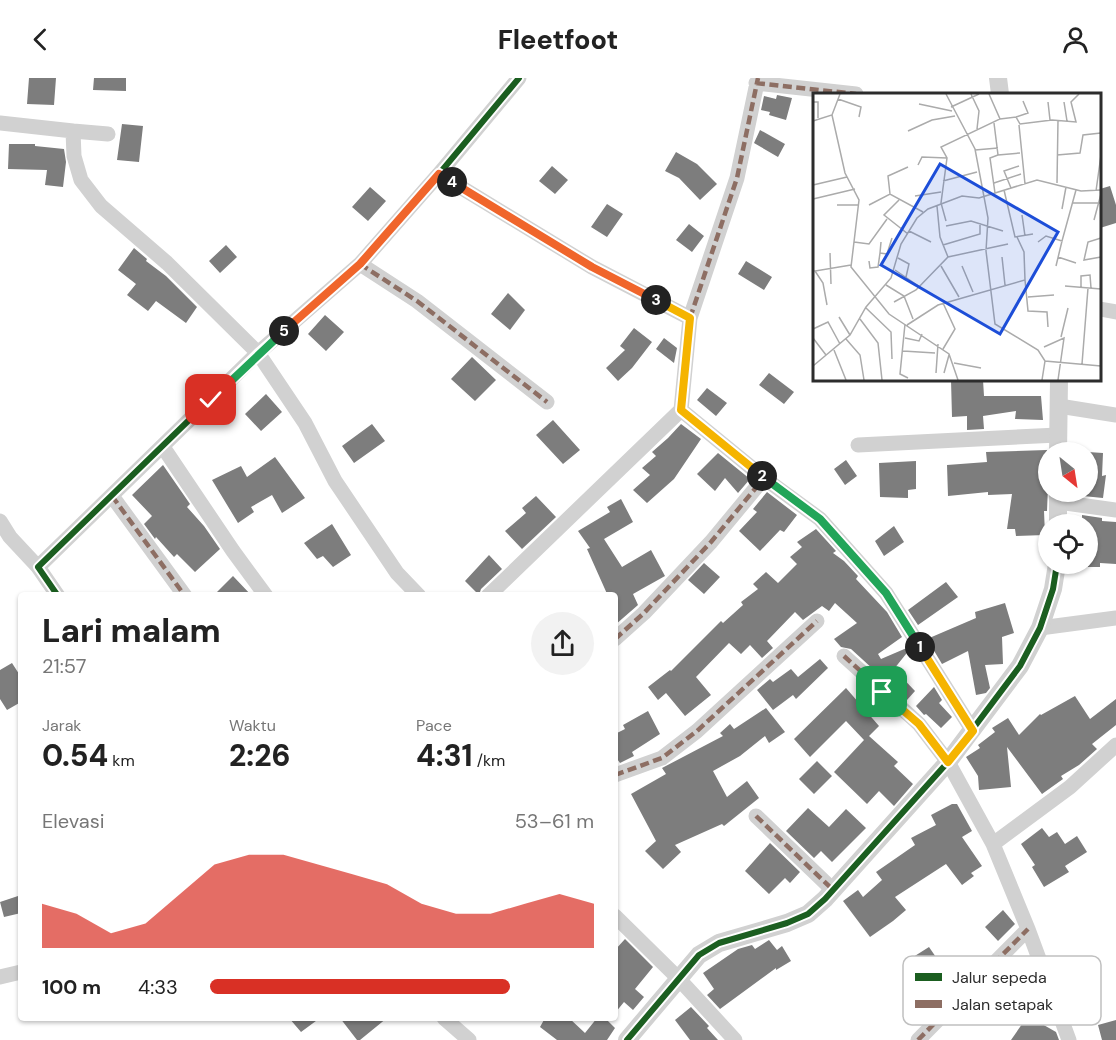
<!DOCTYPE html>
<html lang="id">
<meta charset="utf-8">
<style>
:root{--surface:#fff;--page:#f2f2f2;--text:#222;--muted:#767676;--accent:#d93025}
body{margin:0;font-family:"DM Sans",sans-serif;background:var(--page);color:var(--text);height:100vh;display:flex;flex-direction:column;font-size:22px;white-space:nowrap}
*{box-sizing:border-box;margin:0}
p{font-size:20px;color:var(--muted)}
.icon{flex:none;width:33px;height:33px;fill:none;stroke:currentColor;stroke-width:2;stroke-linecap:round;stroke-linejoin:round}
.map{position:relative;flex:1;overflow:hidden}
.panel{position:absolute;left:18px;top:514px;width:600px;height:429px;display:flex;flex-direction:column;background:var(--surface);border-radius:6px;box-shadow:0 2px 4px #0004}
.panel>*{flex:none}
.needle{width:39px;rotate:150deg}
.buttons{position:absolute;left:1038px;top:364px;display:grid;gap:12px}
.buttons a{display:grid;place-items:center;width:60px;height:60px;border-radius:50%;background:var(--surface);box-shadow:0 2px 4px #0004;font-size:30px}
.pin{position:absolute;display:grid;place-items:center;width:51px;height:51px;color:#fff;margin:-26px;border-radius:12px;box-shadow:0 3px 9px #0006}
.km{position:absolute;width:30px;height:30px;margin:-15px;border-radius:50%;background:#222;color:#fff;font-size:16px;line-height:30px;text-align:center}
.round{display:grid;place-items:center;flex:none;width:63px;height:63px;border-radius:32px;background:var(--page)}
.head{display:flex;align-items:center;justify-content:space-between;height:102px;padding:0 24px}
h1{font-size:33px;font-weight:800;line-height:45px}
.stats{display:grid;grid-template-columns:repeat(3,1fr);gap:9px;height:102px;padding:6px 24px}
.stats div{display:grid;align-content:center}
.stats b{font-size:30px;font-weight:800}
.stats small{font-size:16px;font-weight:400}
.stats p{font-size:16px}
.chart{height:168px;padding:12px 24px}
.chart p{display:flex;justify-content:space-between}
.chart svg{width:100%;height:108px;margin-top:6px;fill:var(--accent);opacity:.7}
ul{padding:0 24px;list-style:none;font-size:20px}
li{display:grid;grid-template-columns:96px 72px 1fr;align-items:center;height:45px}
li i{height:15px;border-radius:8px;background:var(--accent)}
header{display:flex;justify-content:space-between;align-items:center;height:78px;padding:0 24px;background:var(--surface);font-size:27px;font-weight:800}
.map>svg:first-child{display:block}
</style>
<header><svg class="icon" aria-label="back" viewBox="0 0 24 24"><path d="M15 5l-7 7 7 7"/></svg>Fleetfoot<svg class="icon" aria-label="person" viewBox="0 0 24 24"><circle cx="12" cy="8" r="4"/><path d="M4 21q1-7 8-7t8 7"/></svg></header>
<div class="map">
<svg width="1116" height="962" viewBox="0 0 1116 962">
<rect width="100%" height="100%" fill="#fff"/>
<path fill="#7d7d7d" d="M29,0H56L54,27L27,26Z
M94,0H126V13L93,12Z
M777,17L792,20L786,42L769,37L770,34L761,32L764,18L776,21Z
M122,46L143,48L139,84L117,82Z
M760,52L785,66L778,79L754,65Z
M9,66H35V68L64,71L66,84L63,109L45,107L47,92L8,91Z
M676,74L697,86L717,106L700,122L679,100L665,93Z
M552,88L568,102L555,116L539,103Z
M1110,108L1116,127V145L1100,150V111Z
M370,109L386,123L368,143L352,129Z
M607,126L623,136L607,159L591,149Z
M689,146L704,158L692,174L676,162Z
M226,167L237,179L220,195L209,183Z
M134,170L147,181L146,183L166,198L197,229L186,245L156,223L148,233L127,217L136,206L118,192Z
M746,183L772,199L764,212L738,196Z
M508,215L525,232L510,252L491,236Z
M325,237L344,254L326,273L308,256Z
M634,250L652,264L632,290L618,303L606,290L625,272L620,268Z
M664,260L677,270L674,285L656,271Z
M472,279L496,302L475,323L451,301Z
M769,295L794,314L784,326L759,307Z
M951,302H983L984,318H1041L1043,342L1015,341L1016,333L983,338L984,351L967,352V338L952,339Z
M707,310L727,325L716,338L697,322Z
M266,316L282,334L261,353L245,336Z
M553,342L580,372L563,386L536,357Z
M372,346L385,363L354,385L342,368Z
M681,346L701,361L674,401L647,425L633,412L650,397L642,390L656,378L652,374L668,360Z
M1047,372L1048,408L1047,433H1044L1045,457L1016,458L1015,451H1007L1012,416L988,417V414L948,418L947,387L987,384L986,374Z
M1088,374L1103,375L1102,398L1106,397L1103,420L1083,418V414H1088Z
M718,375L750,401L738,415L725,400L715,413L697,396Z
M275,379L305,420L282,435L272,417L251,429L254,434L238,445L212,402L241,388L247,399Z
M846,382L857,398L845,407L834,391Z
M916,383V411L908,412V420L880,419L879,385Z
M163,387L190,426L187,429L204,448L220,471L195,494L177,476L174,479L156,459L155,461L144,446L152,438L132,417Z
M767,414L797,437L784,454L780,452L760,473L739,453L757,434L753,431Z
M536,418L556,439L522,471L505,453L526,435L522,430Z
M621,421L633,444L604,461L622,489L651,472L665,498L633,516L638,527L615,547V518H608L587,471L590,470L578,453L610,434L607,429Z
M1082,437L1102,440V443L1116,444V486L1100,485V489H1088V447H1082Z
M332,446L351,477L333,489L323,478L317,481L304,465Z
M894,448L904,464L884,478L875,463Z
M816,451L836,473L833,475L844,483L858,498L856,501L887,534L902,559L878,576L881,581L909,569L910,571L894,591L915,613L907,622L851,571L841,569L834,561L857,545L835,525L829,533L822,528L803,542L795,534L767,563L773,570L762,580L750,567L741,576L729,565L696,599L711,617L685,638L666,615L658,622L648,609L670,592L671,593L721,543L723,545L743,527L741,524L758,511L753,506L766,494L778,505L797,486L790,479L802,469L797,464Z
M489,477L502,491L481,511L479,517L465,503Z
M704,485L720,499L704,516L688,502Z
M233,498L252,518H213Z
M946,504L958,519L918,547L908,532Z
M1005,525L1014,555L1002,559L1003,586L985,587L990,610L986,615L976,617L968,573L942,586L927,561L976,540L975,534Z
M820,581L828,590L796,621L793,617L773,632L757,612L770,601L773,604L791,591L798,599Z
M12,585L21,599V624L7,632L0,621V592Z
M934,609L942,622L939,625L952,639L941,650L926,636L924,637L916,628Z
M846,610L879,648L869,658L898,684L894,688L913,706L894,728L879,713L867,726L834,694L864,662L846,643L810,679L794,661Z
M1075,618L1090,641L1116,621V647L1092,666L1097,671L1079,687L1061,698L1063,701L1042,716L1007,669L1011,709L979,712L978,698L966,679L980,670L978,667L995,654L992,650L1008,640L1019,657L1040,636L1041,637Z
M766,630L785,654L769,665L765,658L740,678L713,693L727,719L747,703L759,720L724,748L722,746L675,767L681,774L663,791L645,773L656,763L631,716L666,696L662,690L723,658L720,655L730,646L734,651Z
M648,633L660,656L632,674L634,678L620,685L615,678V656L625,651L623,647Z
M817,683L832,698L814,716L799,701Z
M952,726H957L972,753L962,759L982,788L971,795L974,798L962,807L946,786L895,819L906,832L893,843L870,859L843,823L858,812L863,819L882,802L876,794L915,767L911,760L936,747L931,737Z
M808,730L829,749L846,731L866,750L832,784L821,773L814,780L786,753Z
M1042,750L1049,759L1057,754L1065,766L1077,758L1087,774L1065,788L1069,794L1044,809L1032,789L1035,787L1021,766Z
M770,765L800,794L790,805L785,800L769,816L745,793Z
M21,817V835L4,839L0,824Z
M1003,832L1015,846L998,863L985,849Z
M625,861L653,889L635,911L644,919L633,932L624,924L615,935V872Z
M769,862L777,872L782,868L791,883L776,892V890L720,931L707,917L714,911L703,895L738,871L752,867L755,871Z
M929,869L940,885L921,897L910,881Z
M1038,923L1046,929L1049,936L1042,946L1056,954L1059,962H1011Z
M691,929L709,948L707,950L718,962H690L675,942Z
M289,940H320L301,954Z
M340,940H387L360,962H357Z
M545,940H569L585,955L597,940H605L615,950L607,962H557L540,949Z
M1116,942V962H1102L1098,947Z"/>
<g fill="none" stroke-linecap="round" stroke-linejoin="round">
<path stroke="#d1d1d1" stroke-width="15" d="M756,5L856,16
M0,45L73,53L74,78L81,102L101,128L167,185L258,275L305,345L335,403L397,495L419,518
M73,53L108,56
M439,96L592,189L690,240
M360,186L417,223L547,324
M1100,231L1116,234
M1059,328L1116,337
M681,332L764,400L820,441L886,515L973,653
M858,367L1058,357
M163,369L233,473L266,518
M112,418L185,518
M1058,424L1116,432
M0,443L10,459L38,489
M58,518L38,489L258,275L360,186L439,96L519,0
M488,518L681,332L690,240L737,100L758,0
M1040,550L1116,540
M615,561L644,535L711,464L764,400
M844,578L919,646L948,684L993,766L1028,851L1069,962
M615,697L662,680L697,653L817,543
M756,738L833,812
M993,766L1070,709L1116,667
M615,838L678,900L735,962
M0,899L21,894
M444,940L469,962
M918,962L1028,851"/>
<path stroke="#d1d1d1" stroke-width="18" d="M998,0L1000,16
M1058,375L1059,302
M1058,447V414
M627,962L699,877L719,865L787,845L808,836L825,821L948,684L1020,588L1040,550L1053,511L1057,486"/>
<path stroke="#8d6e63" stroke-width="4.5" stroke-dasharray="9 4.5" stroke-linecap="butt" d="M756,5L856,16
M360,186L417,223L547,324
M690,240L737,100L758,0
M681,332L764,400L820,441L886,515L973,653
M112,418L185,518
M615,561L644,535L711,464L764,400
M844,578L919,646L948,684
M615,697L662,680L697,653L817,543
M756,738L833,812
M918,962L1028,851"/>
<defs>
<path id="cycleway" d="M58,518L38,489L258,275L360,186L439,96L519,0
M627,962L699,877L719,865L787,845L808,836L825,821L948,684L1020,588L1040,550L1053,511L1057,486"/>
</defs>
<use href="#cycleway" stroke="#fff" stroke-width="10"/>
<use href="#cycleway" stroke="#1b5e20" stroke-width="6"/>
</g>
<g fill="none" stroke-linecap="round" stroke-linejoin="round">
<defs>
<path id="split-1" d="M882,614L919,646L948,684L973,653L920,569"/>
<path id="split-2" d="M762,398L820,441L886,515L920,569"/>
<path id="split-3" d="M656,222L690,240L681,332L762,398"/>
<path id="split-4" d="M452,104L592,189L656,222"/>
<path id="split-5" d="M284,253L360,186L439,96L452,104"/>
<path id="split-6" d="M211,322L284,253"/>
</defs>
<use href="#split-1" stroke="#fff" stroke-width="12"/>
<use href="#split-2" stroke="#fff" stroke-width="12"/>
<use href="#split-3" stroke="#fff" stroke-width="12"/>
<use href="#split-4" stroke="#fff" stroke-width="12"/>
<use href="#split-5" stroke="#fff" stroke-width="12"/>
<use href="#split-6" stroke="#fff" stroke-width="12"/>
<use href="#split-1" stroke="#f5b400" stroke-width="8"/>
<use href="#split-2" stroke="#22a559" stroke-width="8"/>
<use href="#split-3" stroke="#f5b400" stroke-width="8"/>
<use href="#split-4" stroke="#f0652b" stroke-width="8"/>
<use href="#split-5" stroke="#f0652b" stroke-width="8"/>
<use href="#split-6" stroke="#22a559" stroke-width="8"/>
</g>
<g transform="translate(813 15)">
<rect width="288" height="288" fill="#fff"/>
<path fill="none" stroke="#ababab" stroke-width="1.5" d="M133,1L162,56L175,125L173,158L182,231L225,257L232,268L288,273M158,1L166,18L164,36M25,6L48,14L46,24M0,9H5V25M235,9L237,27M251,9L254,28M106,11L139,18M138,14L166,1M19,22L32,80L46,107L38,174L76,221L136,261L145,287M203,24L215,20L210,8M187,26L203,24L207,31L239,27L263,29L258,9L266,1M0,28L19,22L27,1M181,30L185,62L177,65L182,100M206,32L212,91M95,38L119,27L142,23M162,57L185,55M185,62L207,60M244,62L267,60L270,42L288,40M105,72L109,64L134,65M130,88L164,79M181,90L208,81M244,90L245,27M0,92L34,84M198,95L191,78L206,73M191,97L202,144L220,141M283,98L288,62M77,101L75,83L95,74M102,103L128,99M0,106L42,96M86,107L71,122L95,141M260,110H288M24,112H46M56,112L77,101L110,119M124,113L127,144L135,164M249,116L253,94M209,122L212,143M281,127L288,101M133,128L128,110L134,65L128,54L187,26L176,1M133,133L158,128L190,138M96,138L118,149M288,145L275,149L271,167L288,164M41,149L56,151L74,126M68,149L67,160L74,161L79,145M225,149L233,143L249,148L263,97M130,152L167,141V130M17,160L18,191M189,164L192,192M245,164L263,170M85,165L96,171L93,184M56,168L57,175L65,174L67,160M128,173L146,204M149,173L160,199M243,173L249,148M82,177L107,194M212,187L215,218L234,219L235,234M73,192L91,203L100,226M252,193L288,196M268,194V183L277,182L278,195M215,204L241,202M81,209L103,197L135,164L195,151M130,210L142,236L130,256M14,212L10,190L2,178L38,172M53,215L78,239L79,266M26,224L37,242M47,226L65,250L69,287M92,231L87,281L95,285M94,232L125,212L212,187L211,159L204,144M0,236L15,229L27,251M248,244L255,215M0,245L13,262M92,245L106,248L109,241M33,246L47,262L51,287M231,254L251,245L245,287M21,257L33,287M90,258L122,260M141,270L168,275M269,271L275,195M0,273L37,242L53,214L78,185L88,151L104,125L115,116L149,103L166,105L224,87L268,98L288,97M123,280L125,251M131,280L136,262M229,287L232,268"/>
<path fill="#1d4ed8" fill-opacity="0.15" stroke="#1d4ed8" stroke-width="3" d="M127,71L245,139L187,241L68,172Z"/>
<rect width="288" height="288" fill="none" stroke="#2c2c2c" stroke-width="3"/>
</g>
<rect x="903" y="878" width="198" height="69" rx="9" fill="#fff" stroke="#c0c0c0" stroke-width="1.5"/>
<rect x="915" y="895" width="27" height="8" fill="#1b5e20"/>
<rect x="915" y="922" width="27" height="8" fill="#8d6e63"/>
<g font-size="16" fill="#2c2c2c">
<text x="952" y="905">Jalur sepeda</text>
<text x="952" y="932">Jalan setapak</text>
</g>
</svg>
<div class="buttons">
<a><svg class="needle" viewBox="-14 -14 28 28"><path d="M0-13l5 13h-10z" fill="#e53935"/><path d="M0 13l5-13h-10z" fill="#767676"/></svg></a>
<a><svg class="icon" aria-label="locate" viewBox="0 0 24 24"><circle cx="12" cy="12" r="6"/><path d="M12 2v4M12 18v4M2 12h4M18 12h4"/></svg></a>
</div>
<div class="pin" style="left:882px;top:614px;background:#1e9e55"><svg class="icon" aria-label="arrive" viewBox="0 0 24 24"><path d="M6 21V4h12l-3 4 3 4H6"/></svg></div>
<div class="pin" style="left:211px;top:322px;background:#d93025"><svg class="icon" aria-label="check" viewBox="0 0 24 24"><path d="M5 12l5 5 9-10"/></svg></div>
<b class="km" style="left:920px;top:569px">1</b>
<b class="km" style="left:762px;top:398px">2</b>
<b class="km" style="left:656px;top:222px">3</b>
<b class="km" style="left:452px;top:104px">4</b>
<b class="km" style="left:284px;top:253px">5</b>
<section class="panel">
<div class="head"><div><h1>Lari malam</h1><p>21:57</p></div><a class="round"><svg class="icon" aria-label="share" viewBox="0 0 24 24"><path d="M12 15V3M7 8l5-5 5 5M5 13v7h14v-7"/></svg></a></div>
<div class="stats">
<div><p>Jarak</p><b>0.54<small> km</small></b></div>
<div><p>Waktu</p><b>2:26</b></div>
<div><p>Pace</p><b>4:31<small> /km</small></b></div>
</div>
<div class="chart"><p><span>Elevasi</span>53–61 m</p>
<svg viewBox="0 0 160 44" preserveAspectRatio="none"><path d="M0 44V26L10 30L20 38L30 34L40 22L50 10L60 6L70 6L80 10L90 14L100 18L110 26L120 30L130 30L140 26L150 22L160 26V44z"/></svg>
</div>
<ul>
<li><b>100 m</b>4:33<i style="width:78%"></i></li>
</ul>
</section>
</div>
